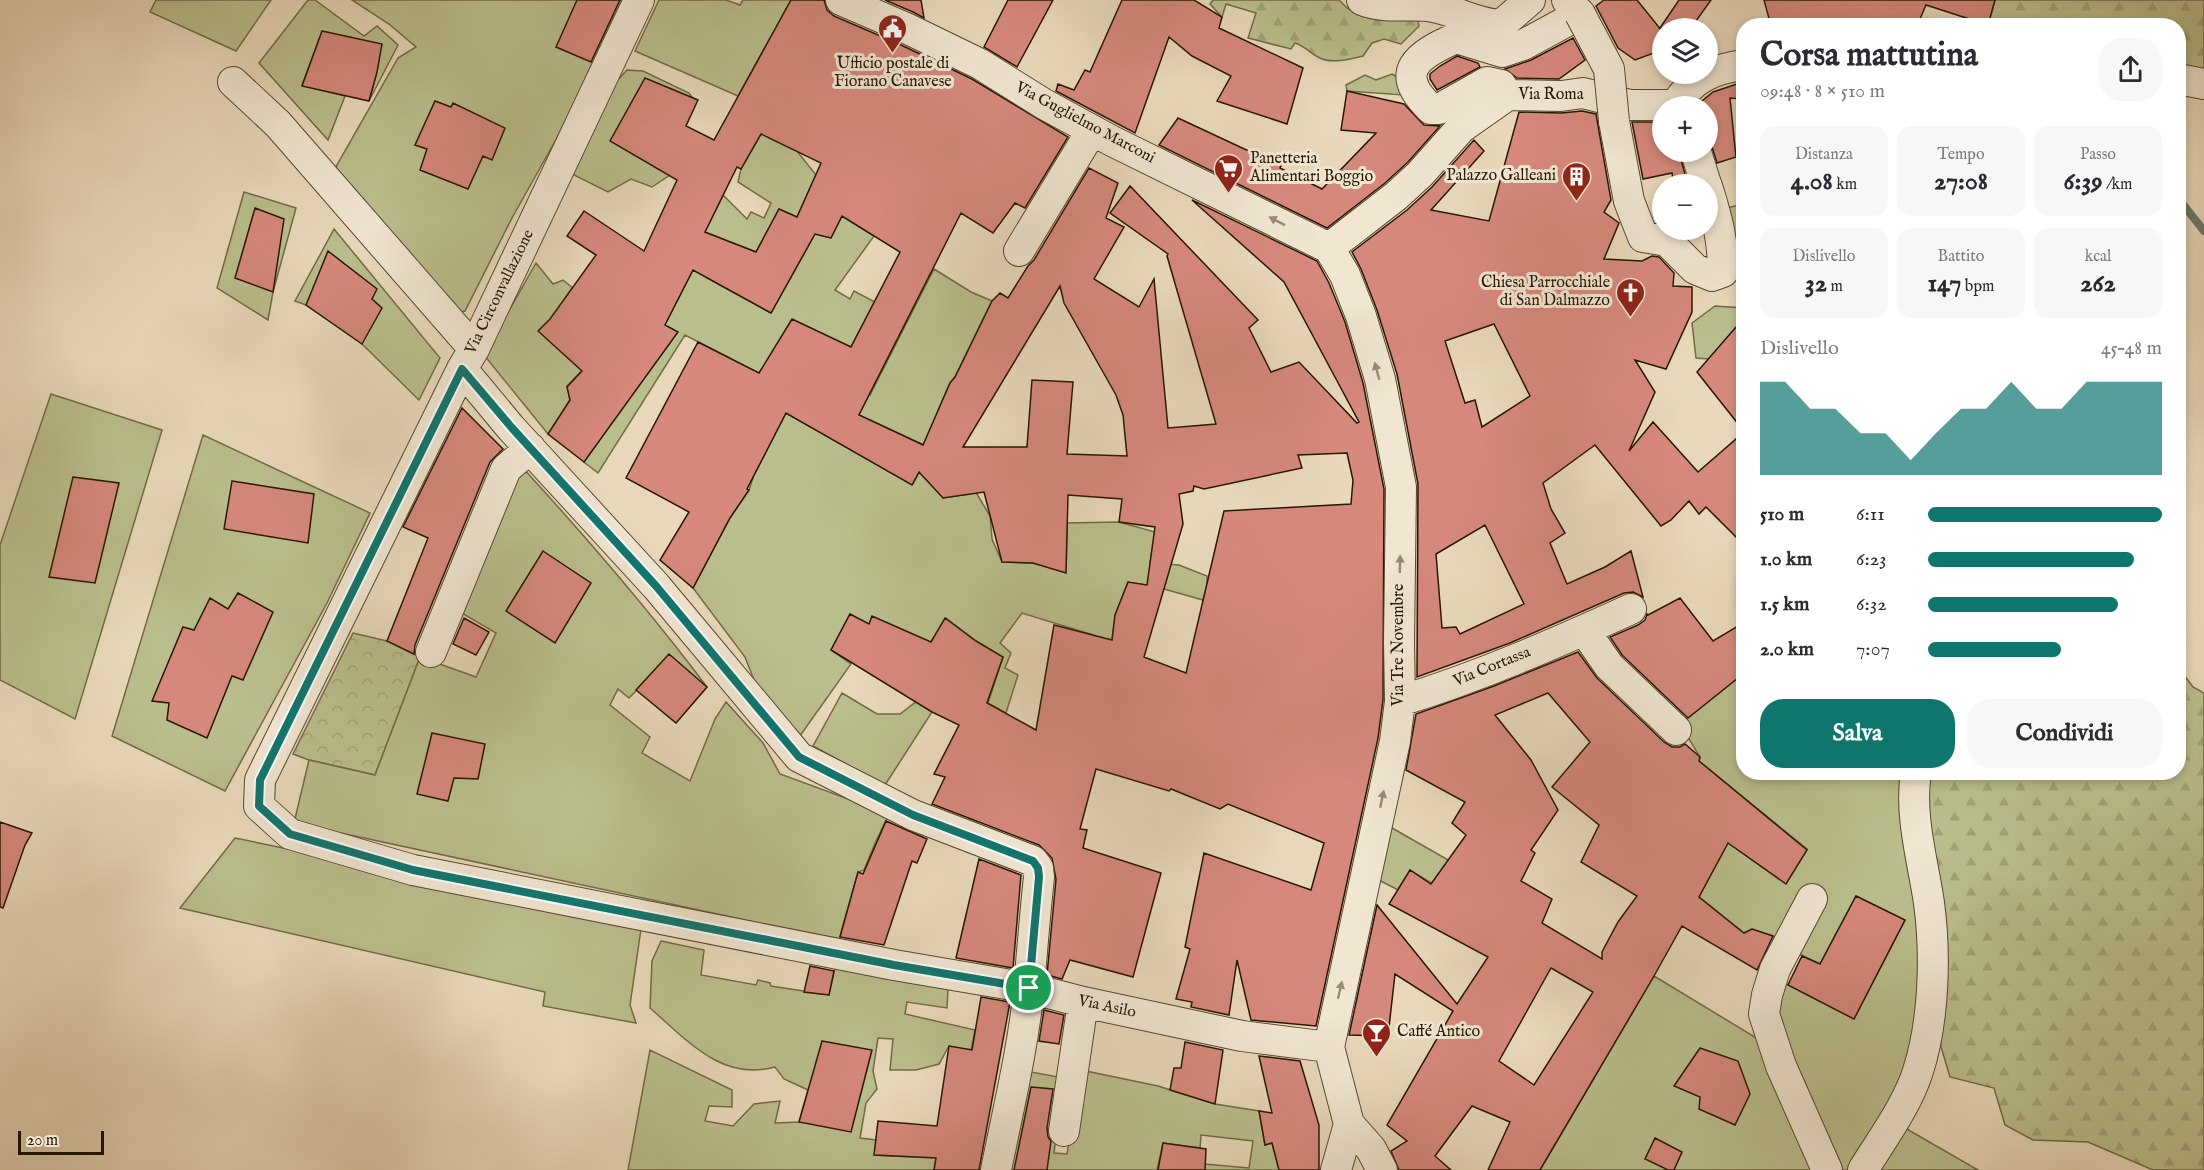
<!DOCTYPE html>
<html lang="it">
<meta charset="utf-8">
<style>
:root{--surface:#fff;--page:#f7f7f7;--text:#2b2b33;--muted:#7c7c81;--accent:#0f766e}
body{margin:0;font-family:"IM FELL English",serif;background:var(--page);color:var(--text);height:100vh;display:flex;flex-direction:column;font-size:22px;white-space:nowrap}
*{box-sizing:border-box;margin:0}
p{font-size:20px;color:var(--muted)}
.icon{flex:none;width:33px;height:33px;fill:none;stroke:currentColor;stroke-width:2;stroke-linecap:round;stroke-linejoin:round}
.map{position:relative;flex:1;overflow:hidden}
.panel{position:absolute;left:1736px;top:18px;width:450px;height:762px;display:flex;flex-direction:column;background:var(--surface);border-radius:24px;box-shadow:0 3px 9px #0003}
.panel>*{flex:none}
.controls{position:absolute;left:1652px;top:18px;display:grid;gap:12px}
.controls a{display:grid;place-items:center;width:66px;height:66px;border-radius:50%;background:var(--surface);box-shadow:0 3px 9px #0003;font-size:30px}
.scale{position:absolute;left:18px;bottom:15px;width:86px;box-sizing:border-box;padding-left:6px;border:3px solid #281700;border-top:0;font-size:16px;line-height:21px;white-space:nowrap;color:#281700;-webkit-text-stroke:4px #f0e6d2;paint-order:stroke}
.pin{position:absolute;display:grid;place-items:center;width:51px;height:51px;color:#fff;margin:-26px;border:3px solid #fff;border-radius:50%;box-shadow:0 2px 6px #0007}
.round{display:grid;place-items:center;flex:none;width:63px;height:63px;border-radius:24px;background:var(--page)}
.headline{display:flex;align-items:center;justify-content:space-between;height:102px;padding:0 24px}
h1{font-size:33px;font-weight:800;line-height:45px}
.figures{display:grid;grid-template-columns:repeat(3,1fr);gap:9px;height:102px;padding:6px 24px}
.figures div{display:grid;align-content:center;border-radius:15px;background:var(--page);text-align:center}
.figures b{font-size:26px;font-weight:800}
.figures small{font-size:16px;font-weight:400}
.figures p{font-size:16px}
.chart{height:168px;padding:12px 24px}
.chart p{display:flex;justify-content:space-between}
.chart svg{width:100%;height:108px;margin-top:6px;fill:var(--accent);opacity:.7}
.cta{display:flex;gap:12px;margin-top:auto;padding:12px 24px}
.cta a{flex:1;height:69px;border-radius:24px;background:var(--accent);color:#fff;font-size:24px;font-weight:800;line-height:69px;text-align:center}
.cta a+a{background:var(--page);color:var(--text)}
ul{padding:0 24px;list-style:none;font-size:20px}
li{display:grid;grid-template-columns:96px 72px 1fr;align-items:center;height:45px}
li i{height:15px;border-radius:8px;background:var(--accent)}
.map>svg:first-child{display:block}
</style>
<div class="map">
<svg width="2204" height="1170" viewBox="0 0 2204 1170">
<defs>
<pattern id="forest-firs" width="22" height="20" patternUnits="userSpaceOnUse" patternTransform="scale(1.5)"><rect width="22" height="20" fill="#babe8c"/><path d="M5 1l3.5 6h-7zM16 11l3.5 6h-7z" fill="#a0a377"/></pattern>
<pattern id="park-crowns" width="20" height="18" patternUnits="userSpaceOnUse" patternTransform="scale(1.5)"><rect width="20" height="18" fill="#babe8c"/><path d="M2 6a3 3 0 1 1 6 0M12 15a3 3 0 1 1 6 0" fill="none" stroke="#a0a377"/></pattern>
</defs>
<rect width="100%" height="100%" fill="#e8d8b9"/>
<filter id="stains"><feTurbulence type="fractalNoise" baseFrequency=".00333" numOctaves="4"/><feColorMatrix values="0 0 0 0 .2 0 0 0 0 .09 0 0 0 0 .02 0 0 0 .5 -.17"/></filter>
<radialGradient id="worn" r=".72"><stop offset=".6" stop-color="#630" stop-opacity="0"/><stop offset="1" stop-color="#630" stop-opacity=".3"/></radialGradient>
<path fill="url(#forest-firs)" stroke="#716a46" stroke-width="1.5" d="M1213,0H1339L1347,8L1357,13L1416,11L1419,26L1401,44L1384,39L1372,43L1363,56C1351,59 1332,64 1320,58C1310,54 1307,47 1295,43L1291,49L1248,38L1256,13L1226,4L1222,17L1210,4Z
M1995,0H2204V73L2178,69V26H1988Z
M1743,204V270L1738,245L1723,209Z
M2178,667L2193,687L2204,693V1170H2153L2088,1142L2033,1140L2005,1125L1994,1088L1950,1077L1936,1030L1923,773L2178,772Z"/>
<path fill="url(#park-crowns)" stroke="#716a46" stroke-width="1.5" d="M353,633L387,641L420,657L375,775L309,760L293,754Z"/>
<path fill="#babe8c" stroke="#716a46" stroke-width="1.5" d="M156,0H271L236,51L150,12Z
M308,0H315L364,36L377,26L398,45L369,101L377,72L381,44L322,31L302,85L345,96L328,140L259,63Z
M352,0H625L568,118L512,218L465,311L457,313L329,179L398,58L416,47L389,24Z
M659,0H726L740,5L743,0H791L738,96L635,51Z
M627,70L643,71L689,93L693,98L661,161L679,169L652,187L631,179L608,192L572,174L615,83Z
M1392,74L1397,77L1404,95L1347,91L1346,85L1365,75L1376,80Z
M767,124L769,138L797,151L816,175L797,217L779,209L756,252L730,242L707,278L771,313L815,234L831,238L842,216L874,236L835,290L850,299L854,291L875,302L849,350L750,389L724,376L730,358L685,335L598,473L584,462L623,407L633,376L676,303L695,266L705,232L723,195L747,219L751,212L764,218L771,203L738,182L741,169Z
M244,192L296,208L273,292L268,320L217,288Z
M334,229L440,358L419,400L362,344L306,305L295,301Z
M536,263L553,284L563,280L600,310L599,352L567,386L570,400L548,434L484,355Z
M934,269L971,292L992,301L955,377L950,383L931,428L943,498L968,494L974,489L990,516L992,539L1002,562L1033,563L1066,572L1067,523L1119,522L1155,532L1150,563L1179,565L1207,576V588L1203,600L1164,589L1128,582L1115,616L1110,655L1093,635L1022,613L1000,643L1011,653L1005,668L1018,675L1006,713L988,703L1003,657L976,641L946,618L923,655L850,614L831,650L851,664L797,740L761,698L745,657L693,588L730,518L749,490L754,475L786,413L913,484L931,448L790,383L814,366L870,395Z
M1715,306L1743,308V331L1709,359L1696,358L1692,323Z
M51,394L162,430L75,719L0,680V545Z
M203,435L370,513L327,603L225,791L112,736Z
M522,467C587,538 649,610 707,687L676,723L637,690L629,698L618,689L610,705L650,737L642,753L690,781L715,719L726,702L763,743L780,774L889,814L876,841L864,870L858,872L839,940L294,823L309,760L375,775L420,657L476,677L496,633L455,609Z
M1743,674V772L1910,773L1920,898L1917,1057L1852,1170H1832L1776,1041L1781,981L1854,1019L1905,920L1856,896L1820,964L1797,953L1778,938L1752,929L1739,936L1740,930L1699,897L1728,843L1786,883L1807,849L1699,761L1700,757L1680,724Z
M842,693L877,714H900L917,701L932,712L885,785L813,746Z
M1385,824L1471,873L1441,889L1410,870L1398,890L1373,877Z
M235,838L642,922L630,1005L636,1023L543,1006L545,992L180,908Z
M661,941L704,950L701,975L756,985L758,980L770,983L771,986L829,995L836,963L948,989L947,1008L907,1002L905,1014L975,1030L971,1050L949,1046L939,1064L916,1070H890L893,1039L878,1038L873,1071L877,1089L866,1103L860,1138L876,1140L875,1155L893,1156L895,1144L938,1148L934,1170H628L650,1050L732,1090V1107L709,1106L705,1121L733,1126L754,1104L780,1101L775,1123L799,1122L808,1090L784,1079L775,1067C722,1082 687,1040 650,1008L652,961Z
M1654,976L1763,1042L1817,1170H1540Z
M1020,1070L1064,1078L1054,1153L1067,1154L1081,1070L1158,1086L1215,1104L1259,1111L1265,1145L1272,1143L1279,1170H1204L1205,1164L1249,1168L1253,1141L1201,1135L1200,1148L1163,1143L1157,1170H1004Z
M1905,1128L1978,1170H1870Z"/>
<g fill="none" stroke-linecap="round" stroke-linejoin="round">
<path stroke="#6b786a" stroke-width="8" d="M2178,198L2204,231"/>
</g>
<path fill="#d6887b" stroke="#281700" stroke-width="1.5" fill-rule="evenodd" d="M577,0H620L591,62L556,47Z
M791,0H824L827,10L834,16L899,44L972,79L1068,137L1025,208L1015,203L993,233L961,213L859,415L923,445L950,383L955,377L992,301L1000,293L1008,298L1028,266L1034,260L1089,168L1118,183L1106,218L1124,227L1094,279L1139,307L1154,279L1168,428L1216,424L1167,256L1168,254L1110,213L1130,186L1258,320L1249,328L1271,372L1299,362L1357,423L1359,422L1284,282L1192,200L1317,261L1329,283L1345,322L1363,383L1384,489L1383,700L1378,738L1316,1026L1251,1020L1237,960L1229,1015L1191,1007L1192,1002L1176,999L1190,949L1185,947L1204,853L1311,890L1324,843L1228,804L1220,809L1171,789L1169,791L1096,769L1080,829L1087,830L1083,848L1161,873L1133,977L1070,960L1062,979L1047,975L1056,879L1052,858L1039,845L932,804L945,777L934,774L959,725L932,712L831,650L850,614L869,624L872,616L931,642L945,618L976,641L1003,657L987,703L1036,730L1054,625L1112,640L1115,615L1128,582L1147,585L1155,527L1119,522L1122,499L1068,495L1066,573L1033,563L1002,562L984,492L943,498L919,472L912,485L786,413L747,489L749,490L730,518L693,588L660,560L689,512L626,478L698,342L759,373L792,319L851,347L900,252L842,216L831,238L815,234L771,313L693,270L665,325L678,332L584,462L548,434L570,400L567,387L582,371L538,331L550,319L596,255L567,236L584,211L644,251L677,180L610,141L645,78L698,100L686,126L714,140ZM761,134L821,163L797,217L779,209L756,252L705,232L737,167L741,169ZM1060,286L1064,303L1116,395L1123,415L1127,456L1067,454L1073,382L1032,380L1027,447H963ZM1347,453L1353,480L1351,504L1224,511L1186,673L1144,657L1183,524L1179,494L1193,491L1194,486L1204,489L1302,468L1298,455Z
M885,0H921L924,18L913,12Z
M1008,0H1053L1017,67L984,47Z
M1122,0H1194L1222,17L1219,28L1303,68L1287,124L1217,101L1231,76L1192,56L1169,37L1135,133L1056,91L1058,84L1074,90L1085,70L1090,72Z
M1604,0H1637L1662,31V50L1635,60L1618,48L1596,6Z
M1679,0H1711L1691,28H1660Z
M1764,0H1995L1988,25L1926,5L1917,26H1771Z
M322,31L382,44L377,72L369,101L302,86Z
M1573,38L1585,60L1559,79L1517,78L1505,69L1531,60Z
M1457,56L1478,63L1480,67L1437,90L1430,79V74L1440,66Z
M1743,82V99L1730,98L1736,157L1717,163L1712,147L1707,139V106H1696L1713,92Z
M1347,91L1404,104L1424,125L1440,126L1408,162L1385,183L1327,228L1159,145L1178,118L1281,166L1280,168L1322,189L1376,133L1341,130Z
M435,101L451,107L453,103L505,128L492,160L483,156L468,189L420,170L427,149L415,145Z
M1582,111L1596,114L1611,200L1604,212L1619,223L1604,259L1642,261L1652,256L1659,257L1674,273L1673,286L1692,287V312L1666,369L1635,360L1655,392L1629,451L1653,422L1698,472L1743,433V544L1706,507L1699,514L1689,501L1671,520L1661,526L1595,445L1543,483L1551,509L1565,533L1550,543L1567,584L1605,567L1631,551L1643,597L1633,592L1624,593L1510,643L1417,677L1418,484L1397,374L1377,310L1361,269L1352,252L1407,210L1432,187L1474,140L1484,151L1431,210L1489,221L1519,112L1561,113ZM1494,324L1530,396L1482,427L1475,400L1465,403L1445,341ZM1485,525L1524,604L1460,634L1456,627L1442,628L1436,554Z
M1632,122H1662V152H1679L1686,178L1673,180L1672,173L1643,179Z
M255,208L284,219L273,292L235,278Z
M328,251L377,289L372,299L382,308L362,344L306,305Z
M1743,319V430L1697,372Z
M462,408L503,449L490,462L415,645L414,654L387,641L428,538L403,527Z
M73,477L119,483L95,583L49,577Z
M232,481L314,494L308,543L224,529Z
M543,551L591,583L555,643L506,611Z
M238,593L273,612L243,680L232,676L207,738L167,720L169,703L152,701L183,627L194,630L210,598L228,609Z
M1680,598L1713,641L1743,623V674L1688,718L1622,655L1610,637L1638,625L1645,620L1647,614L1648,615Z
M464,618L489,632L476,655L453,644Z
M1578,652L1597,678L1664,742L1672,747H1680L1685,744L1700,757L1699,761L1807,850L1786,884L1728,843L1699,897L1744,933L1752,929L1773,936L1757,970L1682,926L1654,976L1540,1170H1488L1510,1122L1472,1106L1435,1156L1451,1170H1399L1391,1151L1407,1141L1387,1125L1453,1011L1395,974L1388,1036L1349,1035L1377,905L1457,1004L1488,957L1389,904L1410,870L1431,884L1466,835L1452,823L1465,802L1406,770L1416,714L1494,686ZM1548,693L1590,742L1552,787L1599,825L1581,862L1637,896L1618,922L1602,952V959L1542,923L1552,899L1521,881L1535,853L1531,850L1558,810L1531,760L1495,715ZM1551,968L1593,992L1534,1085L1499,1061Z
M669,654L707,687L676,723L636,690Z
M432,733L485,744L478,779L454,778L448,801L417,794Z
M886,821L927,839L917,863L912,861L884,945L840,937L858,872L863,874Z
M0,822L32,833L25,845L3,908L0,907Z
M979,859L1021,875L1013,968L956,958Z
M1856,896L1905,920L1854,1019L1788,985L1802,956L1820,964Z
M810,966L834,971L829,995L804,992Z
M981,997L1010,1002L979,1170H934L936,1158L874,1155L878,1121L937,1126L949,1046L972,1050Z
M1044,1010L1064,1015L1059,1044L1039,1041Z
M822,1041L872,1050L851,1132L799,1122Z
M1185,1042L1223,1050L1215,1104L1170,1090L1174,1068H1181Z
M1700,1048L1738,1061L1750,1094L1735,1125L1699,1109L1700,1097L1674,1086Z
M1259,1056L1300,1061L1319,1125V1170H1279L1272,1143L1265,1145L1259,1111L1272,1113Z
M1031,1087L1053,1089L1047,1128L1048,1137L1051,1141L1047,1170H1014Z
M1655,1138L1682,1152L1674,1170H1668L1645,1159Z
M1163,1143L1206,1149L1205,1170H1158Z"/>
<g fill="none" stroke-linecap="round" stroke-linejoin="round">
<defs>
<path id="minor" d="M639,0L474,349L462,369L260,780L259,806L290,834L413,870L894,965L1029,988L1083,1002L1242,1036L1329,1047
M841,0L906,28L980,64L1044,104L1112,141L1329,248
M1362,0C1383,9 1406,4 1428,6C1453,9 1476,24 1501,25L1530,0
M2178,79L2204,84
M233,82L278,124L474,349
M1508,95L1501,85L1487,82L1439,109H1431C1392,72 1417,55 1456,38L1502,52L1523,45L1580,14L1567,0
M1676,105C1691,78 1714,69 1743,65
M1614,121L1629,201L1643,237L1667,241L1695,269L1712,276L1723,272C1723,239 1717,218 1707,186
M1696,152L1706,184
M1329,248L1345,275L1361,316L1380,379L1401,487L1399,642L1400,701L1395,741L1329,1047L1349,1124L1371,1149L1382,1170
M1329,248L1396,196L1420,174L1461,128L1508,95L1561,96L1583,93L1630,105H1676
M1019,251L1092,130
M462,369L511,428L656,586L799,757L913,815L1033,861L1038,868L1039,877C1035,914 1032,951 1029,988C1023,1049 1008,1110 996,1170
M1584,630L1609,666L1676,730
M431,652L506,469L530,448
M1400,701C1479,677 1556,643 1631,609
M1812,899L1775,969L1767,995L1764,1014L1781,1066L1827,1170
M1064,1131L1083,1002
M1336,1170L1349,1124
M1863,1170C1882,1139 1907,1106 1918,1071C1934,1021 1936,955 1929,903C1923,861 1909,816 1916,772"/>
</defs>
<use href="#minor" stroke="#58472e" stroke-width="32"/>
<use href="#minor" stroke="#f0e6d2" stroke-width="30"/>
<defs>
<path id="minor-bridge" d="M1580,14L1609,69L1614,121"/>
</defs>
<use href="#minor-bridge" stroke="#58472e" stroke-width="32" stroke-linecap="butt"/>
<use href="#minor-bridge" stroke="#f0e6d2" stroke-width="30"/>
</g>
<defs><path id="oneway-solid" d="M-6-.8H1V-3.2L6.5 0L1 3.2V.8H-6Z" transform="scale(1.5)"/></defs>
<g fill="#968974">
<use href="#oneway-solid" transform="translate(1277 221) rotate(-153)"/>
<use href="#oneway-solid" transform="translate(1377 371) rotate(-105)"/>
<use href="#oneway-solid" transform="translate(1400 564) rotate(-89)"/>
<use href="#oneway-solid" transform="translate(1382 799) rotate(-78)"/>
<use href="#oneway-solid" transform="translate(1340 990) rotate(-77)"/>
</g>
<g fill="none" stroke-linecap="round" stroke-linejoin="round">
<defs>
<path id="route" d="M462,369L512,428L656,586L799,757L913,815L1033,861L1038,868L1039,877L1029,988L894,965L413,870L290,834L259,806L260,780Z"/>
</defs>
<use href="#route" stroke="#fff" stroke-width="12"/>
<use href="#route" stroke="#0f766e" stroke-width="8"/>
</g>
<defs>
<symbol id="civic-pin" viewBox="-11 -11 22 30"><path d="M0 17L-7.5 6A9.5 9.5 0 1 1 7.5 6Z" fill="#8f2418" stroke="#f0e6d2"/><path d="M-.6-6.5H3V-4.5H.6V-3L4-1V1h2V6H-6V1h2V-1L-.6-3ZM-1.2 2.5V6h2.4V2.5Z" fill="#fff"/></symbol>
<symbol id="supermarket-pin" viewBox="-11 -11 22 30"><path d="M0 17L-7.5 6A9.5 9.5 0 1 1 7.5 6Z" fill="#8f2418" stroke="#f0e6d2"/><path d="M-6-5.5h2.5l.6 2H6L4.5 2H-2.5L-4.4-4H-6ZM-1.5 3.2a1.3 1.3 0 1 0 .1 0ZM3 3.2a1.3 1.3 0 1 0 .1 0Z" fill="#fff"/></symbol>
<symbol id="building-pin" viewBox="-11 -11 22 30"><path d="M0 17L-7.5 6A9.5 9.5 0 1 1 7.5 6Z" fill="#8f2418" stroke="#f0e6d2"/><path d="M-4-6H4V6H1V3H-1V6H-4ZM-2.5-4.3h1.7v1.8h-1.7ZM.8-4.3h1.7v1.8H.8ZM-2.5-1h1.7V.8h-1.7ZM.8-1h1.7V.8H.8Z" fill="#fff"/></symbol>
<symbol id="church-pin" viewBox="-11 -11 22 30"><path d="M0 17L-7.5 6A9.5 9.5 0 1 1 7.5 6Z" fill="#8f2418" stroke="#f0e6d2"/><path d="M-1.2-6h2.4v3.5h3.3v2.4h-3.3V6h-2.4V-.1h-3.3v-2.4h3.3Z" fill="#fff"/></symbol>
<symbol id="bar-pin" viewBox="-11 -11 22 30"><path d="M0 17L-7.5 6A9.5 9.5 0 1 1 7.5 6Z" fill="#8f2418" stroke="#f0e6d2"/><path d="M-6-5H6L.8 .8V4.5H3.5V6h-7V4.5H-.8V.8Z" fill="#fff"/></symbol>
</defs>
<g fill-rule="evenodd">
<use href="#civic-pin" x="876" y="12" width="33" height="45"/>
<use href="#supermarket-pin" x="1212" y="152" width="33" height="45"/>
<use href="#building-pin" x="1560" y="160" width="33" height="45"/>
<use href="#church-pin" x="1614" y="276" width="33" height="45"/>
<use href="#bar-pin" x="1360" y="1016" width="33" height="45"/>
</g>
<g text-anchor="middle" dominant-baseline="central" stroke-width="6" stroke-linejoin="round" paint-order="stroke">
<g font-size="16" fill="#281700" stroke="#f0e6d2" text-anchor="start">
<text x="893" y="64" text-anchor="middle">Ufficio postale di<tspan x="893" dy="18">Fiorano Canavese</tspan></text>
<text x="1250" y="159">Panetteria<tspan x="1250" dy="18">Alimentari Boggio</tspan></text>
<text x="1556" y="176" text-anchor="end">Palazzo Galleani</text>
<text x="1610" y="283" text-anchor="end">Chiesa Parrocchiale<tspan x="1610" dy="18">di San Dalmazzo</tspan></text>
<text x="1397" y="1032">Caffé Antico</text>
</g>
<g font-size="16" fill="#281700" stroke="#f0e6d2">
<text x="1551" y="95">Via Roma</text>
<text transform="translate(1085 123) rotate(28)">Via Guglielmo Marconi</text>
<text transform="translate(500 292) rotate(-64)">Via Circonvallazione</text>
<text transform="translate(1399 645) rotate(-90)">Via Tre Novembre</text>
<text transform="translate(1492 667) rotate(-22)">Via Cortassa</text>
<text transform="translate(1107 1007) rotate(12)">Via Asilo</text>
</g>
</g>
<rect width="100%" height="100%" filter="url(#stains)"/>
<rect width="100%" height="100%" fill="url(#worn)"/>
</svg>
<div class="controls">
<a><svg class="icon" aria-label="layers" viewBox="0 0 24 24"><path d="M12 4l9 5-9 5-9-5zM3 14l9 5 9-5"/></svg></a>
<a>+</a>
<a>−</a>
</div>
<div class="scale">20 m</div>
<div class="pin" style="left:1029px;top:988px;background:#1e9e55"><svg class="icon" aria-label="arrive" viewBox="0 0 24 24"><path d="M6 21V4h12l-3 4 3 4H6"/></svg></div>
<section class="panel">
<div class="headline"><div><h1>Corsa mattutina</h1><p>09:48 · 8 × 510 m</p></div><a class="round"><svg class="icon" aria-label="share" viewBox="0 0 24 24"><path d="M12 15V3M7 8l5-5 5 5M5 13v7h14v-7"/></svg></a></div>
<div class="figures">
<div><p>Distanza</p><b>4.08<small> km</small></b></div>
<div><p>Tempo</p><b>27:08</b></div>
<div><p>Passo</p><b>6:39<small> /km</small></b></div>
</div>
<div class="figures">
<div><p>Dislivello</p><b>32<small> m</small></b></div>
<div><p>Battito</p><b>147<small> bpm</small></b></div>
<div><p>kcal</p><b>262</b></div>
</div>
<div class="chart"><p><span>Dislivello</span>45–48 m</p>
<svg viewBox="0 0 160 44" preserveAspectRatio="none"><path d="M0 44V6L10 6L20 17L30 17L40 27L50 27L60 38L70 27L80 17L90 17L100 6L110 17L120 17L130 6L140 6L150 6L160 6V44z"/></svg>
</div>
<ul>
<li><b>510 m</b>6:11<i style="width:100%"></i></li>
<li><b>1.0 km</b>6:23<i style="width:88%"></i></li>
<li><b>1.5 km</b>6:32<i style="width:81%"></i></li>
<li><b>2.0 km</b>7:07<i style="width:57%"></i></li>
</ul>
<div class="cta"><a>Salva</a><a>Condividi</a></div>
</section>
</div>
